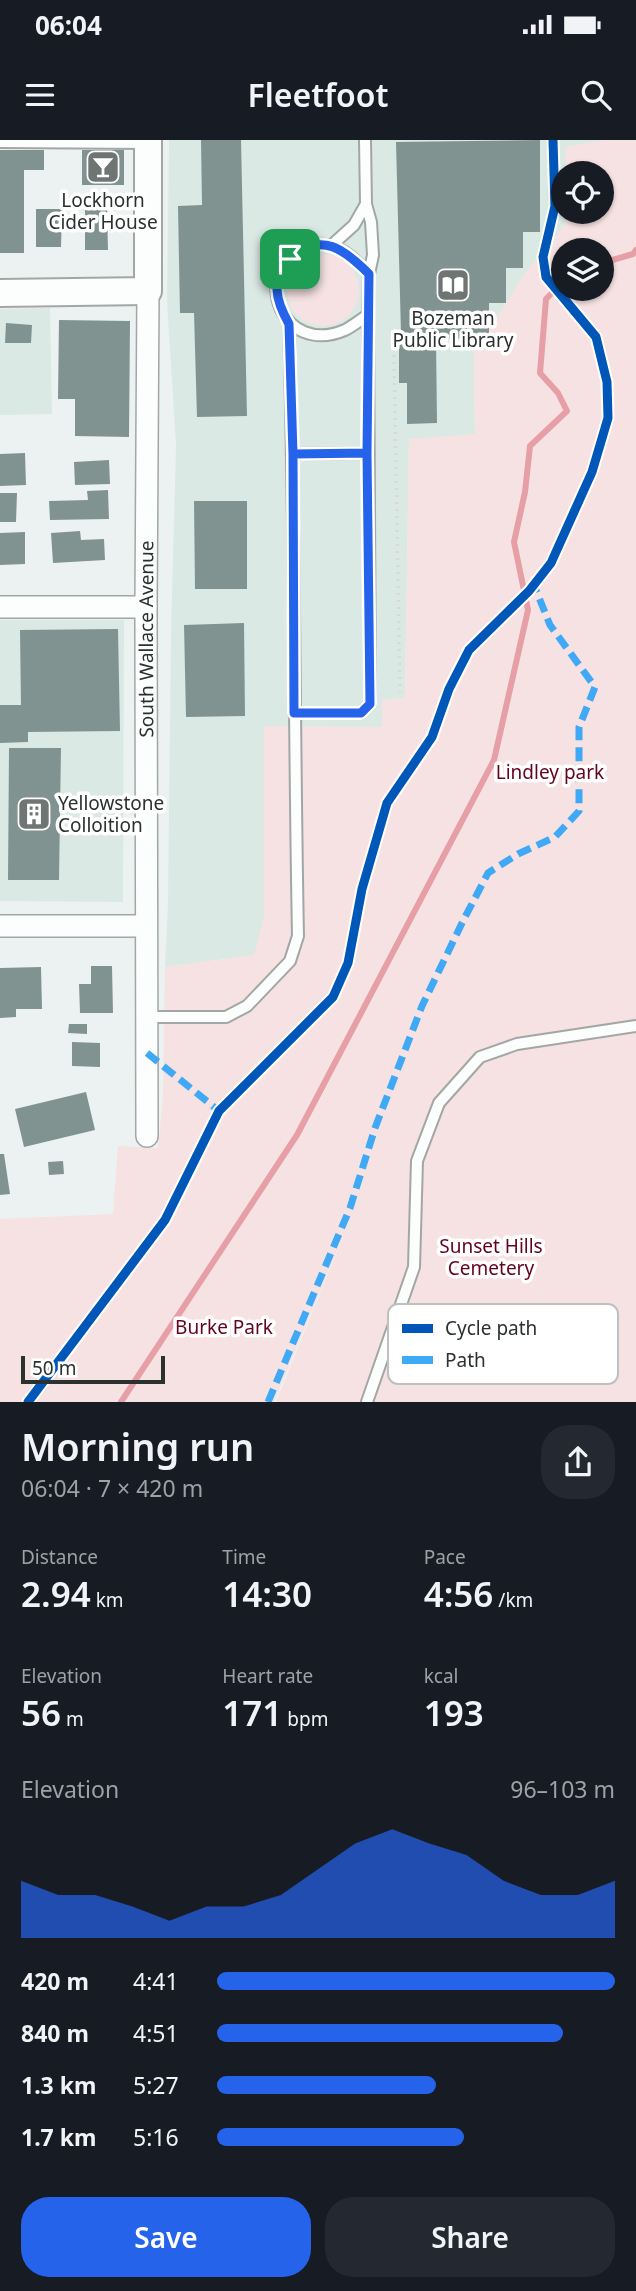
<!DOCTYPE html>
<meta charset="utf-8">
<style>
:root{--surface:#171b24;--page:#242831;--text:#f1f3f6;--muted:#9ea1a6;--accent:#2563eb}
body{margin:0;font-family:"Noto Sans",sans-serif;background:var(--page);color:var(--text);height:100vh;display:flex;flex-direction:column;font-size:26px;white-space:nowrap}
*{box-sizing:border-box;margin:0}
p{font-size:23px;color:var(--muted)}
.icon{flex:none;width:38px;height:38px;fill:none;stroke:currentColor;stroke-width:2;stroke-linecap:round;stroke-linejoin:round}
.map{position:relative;height:1262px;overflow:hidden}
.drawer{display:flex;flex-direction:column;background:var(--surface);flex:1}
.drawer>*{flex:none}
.fabs{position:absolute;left:551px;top:21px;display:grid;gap:14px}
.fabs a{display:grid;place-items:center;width:63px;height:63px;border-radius:50%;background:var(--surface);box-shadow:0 2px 5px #0004;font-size:35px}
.scale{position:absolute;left:21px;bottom:18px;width:144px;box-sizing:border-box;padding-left:7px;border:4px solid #2b312f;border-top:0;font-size:19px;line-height:24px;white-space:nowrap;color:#2b312f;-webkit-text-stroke:5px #fff;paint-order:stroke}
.pin{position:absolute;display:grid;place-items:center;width:60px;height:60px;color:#fff;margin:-30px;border-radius:14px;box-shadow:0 4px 10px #0006}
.round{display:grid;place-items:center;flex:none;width:74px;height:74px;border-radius:28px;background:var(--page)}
.summary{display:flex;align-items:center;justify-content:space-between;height:119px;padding:0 21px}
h1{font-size:38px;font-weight:600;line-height:52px}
.figures{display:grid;grid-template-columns:repeat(3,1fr);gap:10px;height:119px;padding:7px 21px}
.figures div{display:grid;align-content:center}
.figures b{font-size:35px;font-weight:600}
.figures small{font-size:19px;font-weight:400}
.figures p{font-size:19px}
.chart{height:196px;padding:14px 21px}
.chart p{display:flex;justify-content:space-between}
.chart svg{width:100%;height:126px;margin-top:7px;fill:var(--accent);opacity:.7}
.button{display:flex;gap:14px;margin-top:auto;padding:14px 21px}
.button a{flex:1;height:80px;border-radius:28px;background:var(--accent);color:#fff;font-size:28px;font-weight:600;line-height:80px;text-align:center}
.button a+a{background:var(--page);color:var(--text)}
ul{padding:0 21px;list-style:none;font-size:23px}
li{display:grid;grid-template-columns:112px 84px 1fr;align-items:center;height:52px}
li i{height:18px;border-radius:9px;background:var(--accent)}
.status{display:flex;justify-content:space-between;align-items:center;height:49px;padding:0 35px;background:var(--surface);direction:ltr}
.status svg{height:19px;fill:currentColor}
header{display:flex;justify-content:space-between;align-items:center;height:91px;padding:0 21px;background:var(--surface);font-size:32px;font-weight:600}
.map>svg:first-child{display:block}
</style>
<div class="status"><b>06:04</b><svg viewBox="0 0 49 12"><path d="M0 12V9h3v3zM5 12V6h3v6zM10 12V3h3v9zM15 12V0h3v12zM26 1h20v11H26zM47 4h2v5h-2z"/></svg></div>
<header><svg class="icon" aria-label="menu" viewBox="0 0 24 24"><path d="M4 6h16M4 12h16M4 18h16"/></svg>Fleetfoot<svg class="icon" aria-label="search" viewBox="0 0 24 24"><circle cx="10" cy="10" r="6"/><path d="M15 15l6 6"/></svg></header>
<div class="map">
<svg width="636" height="1262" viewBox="0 0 636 1262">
<rect width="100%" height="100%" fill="#ecf2f1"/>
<path fill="#dbe9e5" d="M169,0H606L566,7V33H564L565,84L474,213L475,295L409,299L405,557L382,587L264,586V778L255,815L165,827L168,763L171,492L176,305L167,162Z
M50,168L52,274L0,275V169Z
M0,480H124L123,762L0,761Z"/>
<path fill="#f6e2e2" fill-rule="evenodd" d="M606,0H636V1262H276L356,1065L274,1262H0V1079L113,1074L118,1006L158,1008L163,956L165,827L254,815L264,778V586L382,587V560L405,557L409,299L475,294L474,213L523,136L565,84V72H602V33H566V7ZM564,110H602V149H564Z
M287 150a36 36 0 1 1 72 0a36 36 0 1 1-72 0Z"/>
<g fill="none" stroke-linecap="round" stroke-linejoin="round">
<path stroke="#e69fa7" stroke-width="6" d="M602,123L633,114L636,110
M121,1262L297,995L494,620L528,470L514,402L525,352L530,306L567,271L558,253L540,233L546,159L564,141"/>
</g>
<path fill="#819390" d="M201,0H241L247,276L197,277L194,173H180L178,66L202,65Z
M540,0V92H523V128H506V163H489V198L436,199L437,283L407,284V243H399V194H401L396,2Z
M0,10H44V30H24V113H0Z
M82,10H124V45H82Z
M36,69H62L61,107H36Z
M85,69H107L108,110H85Z
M59,180L130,181L129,297L75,296V259H58Z
M6,183L32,185L31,203H5Z
M25,313L26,345L0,346V314Z
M109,320L110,344L75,345L74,322Z
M108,350L109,379L50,380L49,361L88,360L87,351Z
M0,353H17L16,382H0Z
M194,361H247V449H195Z
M80,391L81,400L104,399L105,420L53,423L51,393Z
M25,392V424L0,425V393Z
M244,483L245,576L186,577L184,485Z
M118,489L120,591L28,592V602L0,603V565H21L20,490Z
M9,608H61L59,740H8Z
M91,826H112L113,873H80L79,844H91Z
M41,827L42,869H16V877L0,878V828Z
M69,884H87V894L68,893Z
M72,902L100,903V927L72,926Z
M86,952L95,990L24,1007L15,969Z
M0,1014H4L10,1054L0,1055Z
M63,1021L64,1034L49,1035L48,1022Z"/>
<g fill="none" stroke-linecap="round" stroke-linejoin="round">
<defs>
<path id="service" d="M0,2L148,3
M332,105L354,85L366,64
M368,175C360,180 353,186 345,190C282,217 250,133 304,109C313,105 326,103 336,107C349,113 359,124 369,134
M293,314L367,313
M294,573H361L370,564L368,175L369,134L373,115L371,82L366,64L365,0
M147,877H226L247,866L290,821L298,796C294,592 295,388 289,184
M367,1262L414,1127L417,1021L439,963L480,917L517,904L636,886"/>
<g id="minor">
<path d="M0,467H146"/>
<path d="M0,786H146"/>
<path id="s1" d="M147,996L146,467L148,151"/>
</g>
<path id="tertiary" d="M0,153L148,151V0"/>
</defs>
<use href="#service" stroke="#a2a7a6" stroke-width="14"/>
<use href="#minor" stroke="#a2a7a6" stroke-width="24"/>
<use href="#tertiary" stroke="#a2a7a6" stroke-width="30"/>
<path stroke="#d8dad9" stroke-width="3.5" stroke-dasharray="2 5" stroke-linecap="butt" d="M394,215L400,552"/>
<use href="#service" stroke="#fcfdfd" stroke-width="10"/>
<use href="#minor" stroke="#fcfdfd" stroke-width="21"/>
<use href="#tertiary" stroke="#fcfdfd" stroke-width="26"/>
<path stroke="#3fa9f5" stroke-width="7" stroke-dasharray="14 7" stroke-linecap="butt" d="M147,913L219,971
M268,1262L350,1068L375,988L422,866L463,781L488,733L518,714L555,697L579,671V587L595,547L550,485L534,445"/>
<defs>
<path id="cycleway" d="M28,1262L165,1080L219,971L333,857L348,823L362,749L387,663L432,597L449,549L469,510L529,451L551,423L592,332L608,278L607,242L596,197L546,137L543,117L555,66L553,0"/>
</defs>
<use href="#cycleway" stroke="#fff" stroke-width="13"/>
<use href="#cycleway" stroke="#0057b8" stroke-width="9"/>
</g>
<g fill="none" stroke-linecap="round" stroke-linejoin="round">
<defs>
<path id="route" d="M290,119C271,142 275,159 289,184L293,314L367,313L370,564L361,573H294L293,314L367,313L369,134C345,110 321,90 290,119"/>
</defs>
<use href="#route" stroke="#fff" stroke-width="14"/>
<use href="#route" stroke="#2563eb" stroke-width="9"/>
</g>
<defs>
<symbol id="bar-square" viewBox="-11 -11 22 22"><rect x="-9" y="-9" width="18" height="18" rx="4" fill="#6f7573" stroke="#fff"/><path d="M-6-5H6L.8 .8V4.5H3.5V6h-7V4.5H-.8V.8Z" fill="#fff"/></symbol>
<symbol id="library-square" viewBox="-11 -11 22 22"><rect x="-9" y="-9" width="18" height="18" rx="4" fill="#6f7573" stroke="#fff"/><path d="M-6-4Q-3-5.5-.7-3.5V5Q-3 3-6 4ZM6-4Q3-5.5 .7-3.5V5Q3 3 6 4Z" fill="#fff"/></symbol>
<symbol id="building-square" viewBox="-11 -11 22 22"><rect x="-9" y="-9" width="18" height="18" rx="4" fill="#6f7573" stroke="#fff"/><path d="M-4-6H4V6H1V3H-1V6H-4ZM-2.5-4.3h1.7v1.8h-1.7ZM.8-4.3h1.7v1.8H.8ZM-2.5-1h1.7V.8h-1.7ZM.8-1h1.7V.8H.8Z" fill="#fff"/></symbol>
</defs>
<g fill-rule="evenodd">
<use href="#bar-square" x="84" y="8" width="38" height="38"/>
<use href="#library-square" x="434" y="126" width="38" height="38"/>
<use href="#building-square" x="15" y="655" width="38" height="38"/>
</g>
<g text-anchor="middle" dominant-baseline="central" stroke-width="7" stroke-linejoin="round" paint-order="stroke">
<g font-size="19" fill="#2b312f" stroke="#fff">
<text x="103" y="60">Lockhorn<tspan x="103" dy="22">Cider House</tspan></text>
<text x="453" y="178">Bozeman<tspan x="453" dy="22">Public Library</tspan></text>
<text x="58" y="663" text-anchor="start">Yellowstone<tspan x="58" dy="22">Colloition</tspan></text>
</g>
<g font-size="19" fill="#2b312f" stroke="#fff">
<text stroke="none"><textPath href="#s1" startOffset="497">South Wallace Avenue</textPath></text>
</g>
<g font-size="19" fill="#63031f" stroke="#fff">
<text x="550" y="632">Lindley park</text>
<text x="491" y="1106">Sunset Hills<tspan x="491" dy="22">Cemetery</tspan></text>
<text x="224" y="1187">Burke Park</text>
</g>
</g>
<rect x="388" y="1164" width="230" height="80" rx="10" fill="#fff" stroke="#bfc1c1" stroke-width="2"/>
<rect x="402" y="1184" width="31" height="9" fill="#0057b8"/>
<rect x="402" y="1216" width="31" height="8" fill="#3fa9f5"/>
<g font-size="19" fill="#2b312f">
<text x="445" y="1195">Cycle path</text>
<text x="445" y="1227">Path</text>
</g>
</svg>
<div class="fabs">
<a><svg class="icon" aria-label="locate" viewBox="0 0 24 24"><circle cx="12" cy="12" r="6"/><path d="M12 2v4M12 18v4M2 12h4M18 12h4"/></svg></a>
<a><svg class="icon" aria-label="layers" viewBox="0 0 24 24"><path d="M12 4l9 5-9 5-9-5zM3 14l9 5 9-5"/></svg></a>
</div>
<div class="scale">50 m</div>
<div class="pin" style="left:290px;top:119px;background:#1e9e55"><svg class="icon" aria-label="arrive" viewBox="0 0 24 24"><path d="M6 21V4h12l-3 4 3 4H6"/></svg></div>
</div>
<section class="drawer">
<div class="summary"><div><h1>Morning run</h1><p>06:04 · 7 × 420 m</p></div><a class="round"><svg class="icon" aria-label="share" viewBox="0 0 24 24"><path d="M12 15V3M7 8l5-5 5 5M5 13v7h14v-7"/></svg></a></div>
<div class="figures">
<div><p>Distance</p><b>2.94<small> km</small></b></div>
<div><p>Time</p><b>14:30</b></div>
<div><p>Pace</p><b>4:56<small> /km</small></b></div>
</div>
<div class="figures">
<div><p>Elevation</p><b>56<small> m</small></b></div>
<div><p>Heart rate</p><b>171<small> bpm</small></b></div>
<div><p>kcal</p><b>193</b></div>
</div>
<div class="chart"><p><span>Elevation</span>96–103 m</p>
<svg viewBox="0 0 160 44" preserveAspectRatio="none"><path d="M0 44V24L10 29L20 29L30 33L40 38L50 33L60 33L70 29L80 20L90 11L100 6L110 11L120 15L130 24L140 29L150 29L160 24V44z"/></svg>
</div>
<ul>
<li><b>420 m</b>4:41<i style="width:100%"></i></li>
<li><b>840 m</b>4:51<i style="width:87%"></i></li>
<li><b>1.3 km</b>5:27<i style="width:55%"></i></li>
<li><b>1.7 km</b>5:16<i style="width:62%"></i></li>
</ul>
<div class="button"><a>Save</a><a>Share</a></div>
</section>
